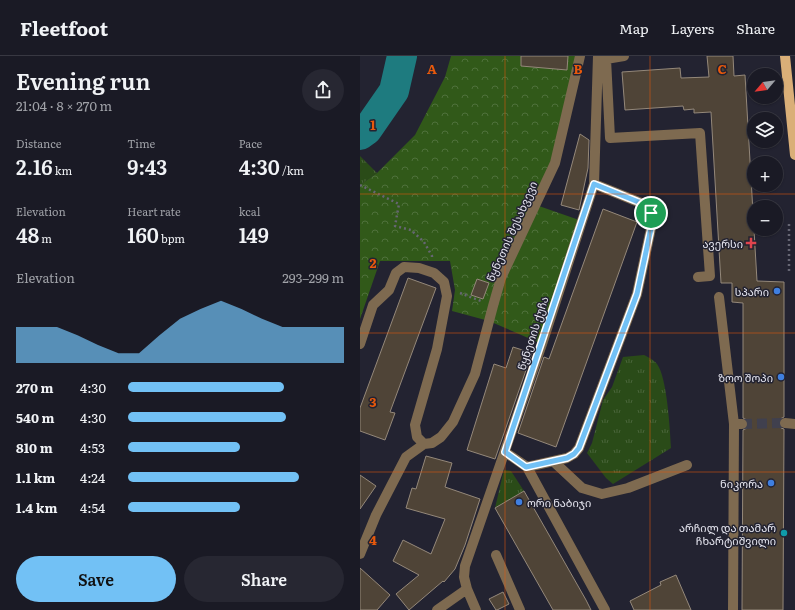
<!DOCTYPE html>
<meta charset="utf-8">
<style>
:root{--surface:#1a1a25;--page:#272732;--text:#f1f3f6;--muted:#9fa1a7;--line:#383842;--accent:#72c1f5}
body{margin:0;font-family:Literata,"Noto Sans Georgian",serif;background:var(--page);color:var(--text);height:100vh;display:flex;flex-direction:column;font-size:15px;white-space:nowrap}
*{box-sizing:border-box;margin:0}
p{font-size:13px;color:var(--muted)}
.icon{flex:none;width:22px;height:22px;fill:none;stroke:currentColor;stroke-width:2;stroke-linecap:round;stroke-linejoin:round}
.map{position:relative;flex:1;overflow:hidden}
.details{display:flex;flex-direction:column;background:var(--surface);width:360px}
.details>*{flex:none}
.needle{width:26px;rotate:241deg}
.buttons{position:absolute;left:387px;top:12px;display:grid;gap:8px}
.buttons a{display:grid;place-items:center;width:36px;height:36px;border-radius:50%;background:var(--surface);box-shadow:0 1px 3px #0004,0 0 0 1px var(--line);font-size:20px}
.pin{position:absolute;display:grid;place-items:center;width:34px;height:34px;color:#fff;margin:-17px;border:2px solid #fff;border-radius:50%;box-shadow:0 1px 4px #0007}
.round{display:grid;place-items:center;flex:none;width:42px;height:42px;border-radius:21px;background:var(--page)}
.summary{display:flex;align-items:center;justify-content:space-between;height:68px;padding:0 16px}
h1{font-size:22px;font-weight:600;line-height:30px}
.figures{display:grid;grid-template-columns:repeat(3,1fr);gap:6px;height:68px;padding:4px 16px}
.figures div{display:grid;align-content:center}
.figures b{font-size:20px;font-weight:600}
.figures small{font-size:11px;font-weight:400}
.figures p{font-size:11px}
.chart{height:112px;padding:8px 16px}
.chart p{display:flex;justify-content:space-between}
.chart svg{width:100%;height:72px;margin-top:4px;fill:var(--accent);opacity:.7}
.action{display:flex;gap:8px;margin-top:auto;padding:8px 16px}
.action a{flex:1;height:46px;border-radius:24px;background:var(--accent);color:#111;font-size:16px;font-weight:600;line-height:46px;text-align:center}
.action a+a{background:var(--page);color:var(--text)}
ul{padding:0 16px;list-style:none;font-size:13px}
li{display:grid;grid-template-columns:64px 48px 1fr;align-items:center;height:30px}
li i{height:10px;border-radius:5px;background:var(--accent)}
header{display:flex;align-items:center;gap:24px;box-sizing:border-box;height:56px;padding:0 20px;background:var(--surface);border-bottom:1px solid var(--line)}
header strong{font-size:19px}
nav{display:flex;gap:22px;margin-inline-start:auto;font-size:14px}
main{display:flex;flex:1;min-height:0}
.map>svg:first-child{display:block}
</style>
<header>
<strong>Fleetfoot</strong>
<nav><a>Map</a><a>Layers</a><a>Share</a></nav>
</header>
<main>
<section class="details">
<div class="summary"><div><h1>Evening run</h1><p>21:04 · 8 × 270 m</p></div><a class="round"><svg class="icon" aria-label="share" viewBox="0 0 24 24"><path d="M12 15V3M7 8l5-5 5 5M5 13v7h14v-7"/></svg></a></div>
<div class="figures">
<div><p>Distance</p><b>2.16<small> km</small></b></div>
<div><p>Time</p><b>9:43</b></div>
<div><p>Pace</p><b>4:30<small> /km</small></b></div>
</div>
<div class="figures">
<div><p>Elevation</p><b>48<small> m</small></b></div>
<div><p>Heart rate</p><b>160<small> bpm</small></b></div>
<div><p>kcal</p><b>149</b></div>
</div>
<div class="chart"><p><span>Elevation</span>293–299 m</p>
<svg viewBox="0 0 160 44" preserveAspectRatio="none"><path d="M0 44V22L10 22L20 22L30 27L40 33L50 38L60 38L70 27L80 17L90 11L100 6L110 11L120 17L130 22L140 22L150 22L160 22V44z"/></svg>
</div>
<ul>
<li><b>270 m</b>4:30<i style="width:72%"></i></li>
<li><b>540 m</b>4:30<i style="width:73%"></i></li>
<li><b>810 m</b>4:53<i style="width:52%"></i></li>
<li><b>1.1 km</b>4:24<i style="width:79%"></i></li>
<li><b>1.4 km</b>4:54<i style="width:52%"></i></li>
</ul>
<div class="action"><a>Save</a><a>Share</a></div>
</section>
<div class="map">
<svg width="435" height="554" viewBox="0 0 435 554">
<defs>
<pattern id="grass-tufts" width="24" height="20" patternUnits="userSpaceOnUse"><rect width="24" height="20" fill="#2a4b18"/><path d="M3 7l-1-3M5 7V3M7 7l1-3M15 17l-1-3M17 17v-4M19 17l1-3" fill="none" stroke="#49653a"/></pattern>
<pattern id="forest-crowns" width="20" height="18" patternUnits="userSpaceOnUse"><rect width="20" height="18" fill="#315919"/><path d="M2 6a3 3 0 1 1 6 0M12 15a3 3 0 1 1 6 0" fill="none" stroke="#4f713b"/></pattern>
</defs>
<rect width="100%" height="100%" fill="#232331"/>
<path fill="url(#grass-tufts)" d="M0,100L17,117L0,129Z
M284,299C288,301 294,304 297,308C307,321 310,373 311,392L253,428L246,422L227,397L232,387L243,344L252,331L263,301Z
M144,414L151,415L164,435L135,452Z"/>
<path fill="url(#forest-crowns)" d="M91,0H220L195,107L176,149L222,165L182,288L129,265L92,255L95,234L90,205H20L0,263V129L17,117L55,79L85,21Z"/>
<g fill="none" stroke-linecap="round" stroke-linejoin="round">
<path stroke="#1e7b7f" stroke-width="30" d="M0,79L7,74L34,35L42,0"/>
</g>
<path fill="#4f4437" stroke="#94887a" d="M161,0H208L207,14L161,10Z
M347,0H373L374,20L385,19L397,225L424,226V361L420,363L419,367L421,372L424,373L423,554H382L383,374L387,372L388,368L387,364L383,362V247L372,246V227H361L351,56L334,57V53L324,54L323,50L265,54L262,16L320,12L321,22L349,21Z
M220,78L229,84L228,112L219,154L201,149Z
M243,153L277,166L196,391L158,377L184,301L189,303Z
M48,222L76,232L30,356L35,357L25,384L0,375V352Z
M117,223L129,227L123,243L111,239Z
M153,291L172,297L135,403L107,394L134,308L146,312Z
M66,400L92,407L85,431L120,443L105,489L95,513L84,526L83,525L49,554L36,538L59,519L33,505L43,484L71,498L85,463L46,452L52,432L56,433Z
M0,419L16,430L0,453Z
M164,435L226,544L231,554H193L135,452Z
M0,512L30,539L17,554H0Z
M316,519L331,554H274L270,545L301,529L300,526Z
M143,536L149,548L137,554H136L129,543Z"/>
<g fill="none" stroke-linecap="round" stroke-linejoin="round">
<path stroke="#40404e" stroke-width="10" stroke-dasharray="10 5" stroke-linecap="butt" d="M382,368L425,367"/>
<path stroke="#666673" stroke-width="2.5" stroke-dasharray="2 3" stroke-linecap="butt" d="M0,129L39,148L35,170L51,174L64,186L72,200V202
M429,168V218
M100,237L121,245"/>
<path stroke="#7e6a50" stroke-width="10" d="M264,0L246,3L250,82L340,77L350,220L338,221
M359,241L374,368
M0,288L13,249L29,234L36,217L44,211L59,212L74,217L84,226L87,240L77,293L55,369L57,381L64,388
M425,367L435,368
M145,396L167,411L245,554
M193,405L222,432L242,438L268,432L327,409
M167,411L207,402L214,398L219,392L277,238L293,163L291,157L286,149L234,128
M0,498L16,459L46,401L64,388L72,387L81,381L93,366L115,318L133,250L141,222L195,107L220,0
M136,499L160,554
M77,554L107,533
M116,554L107,533L104,521L105,510L182,288L234,128L238,0
M373,554L374,368H382"/>
<path stroke="#daaf78" stroke-width="10" d="M425,0L435,99"/>
</g>
<g fill="none" stroke-linecap="round" stroke-linejoin="round">
<defs>
<path id="route" d="M234,128L286,149L291,157L293,163L277,238L219,392L214,398L207,402L166,411L145,396Z"/>
</defs>
<use href="#route" stroke="#fff" stroke-width="8"/>
<use href="#route" stroke="#72c1f5" stroke-width="5"/>
</g>
<path fill="none" stroke="#e8590c" stroke-width="1" stroke-opacity="0.55" d="M145,0V554M290,0V554M0,138H435M0,277H435M0,416H435"/>
<path fill="#e0444e" stroke="#232331" stroke-width="1.5" d="M389 181h4v4h4v4h-4v4h-4v-4h-4v-4h4z"/>
<g fill="#3f7fe0" stroke="#232331" stroke-width="1.5">
<circle cx="417" cy="235" r="4"/>
<circle cx="421" cy="321" r="4"/>
<circle cx="411" cy="427" r="4"/>
<circle cx="159" cy="446" r="4"/>
</g>
<circle fill="#0f9aa8" stroke="#232331" stroke-width="1.5" cx="424" cy="477" r="4"/>
<g text-anchor="middle" dominant-baseline="central" stroke-width="3" stroke-linejoin="round" paint-order="stroke">
<g font-size="11" fill="#e6e6f0" stroke="#232331">
<text transform="translate(151 175) rotate(-66)">წყნეთის შესახვევი</text>
<text transform="translate(172 277) rotate(-72)">წყნეთის ქუჩა</text>
</g>
<g font-size="11" fill="#e6e6f0" stroke="#232331" text-anchor="end">
<text x="383" y="187">ავერსი</text>
<text x="409" y="235">სპარი</text>
<text x="413" y="321">ზოო შოპი</text>
<text x="403" y="427">ნიკორა</text>
<text x="167" y="446" text-anchor="start">ორი ნაბიჯი</text>
<text x="416" y="471">არჩილ და თამარ<tspan x="416" dy="13">ჩხარტიშვილი</tspan></text>
</g>
</g>
<g font-size="13" text-anchor="middle" font-weight="bold" fill="#e8590c" stroke="#232331" stroke-width="3" stroke-linejoin="round" paint-order="stroke">
<text x="72" y="18">A</text>
<text x="218" y="18">B</text>
<text x="362" y="18">C</text>
<text x="13" y="74">1</text>
<text x="13" y="212">2</text>
<text x="13" y="351">3</text>
<text x="13" y="489">4</text>
</g>
</svg>
<div class="buttons">
<a><svg class="needle" viewBox="-14 -14 28 28"><path d="M0-13l5 13h-10z" fill="#e53935"/><path d="M0 13l5-13h-10z" fill="#9fa1a7"/></svg></a>
<a><svg class="icon" aria-label="layers" viewBox="0 0 24 24"><path d="M12 4l9 5-9 5-9-5zM3 14l9 5 9-5"/></svg></a>
<a>+</a>
<a>−</a>
</div>
<div class="pin" style="left:291px;top:157px;background:#1e9e55"><svg class="icon" aria-label="arrive" viewBox="0 0 24 24"><path d="M6 21V4h12l-3 4 3 4H6"/></svg></div>
</div>
</main>
